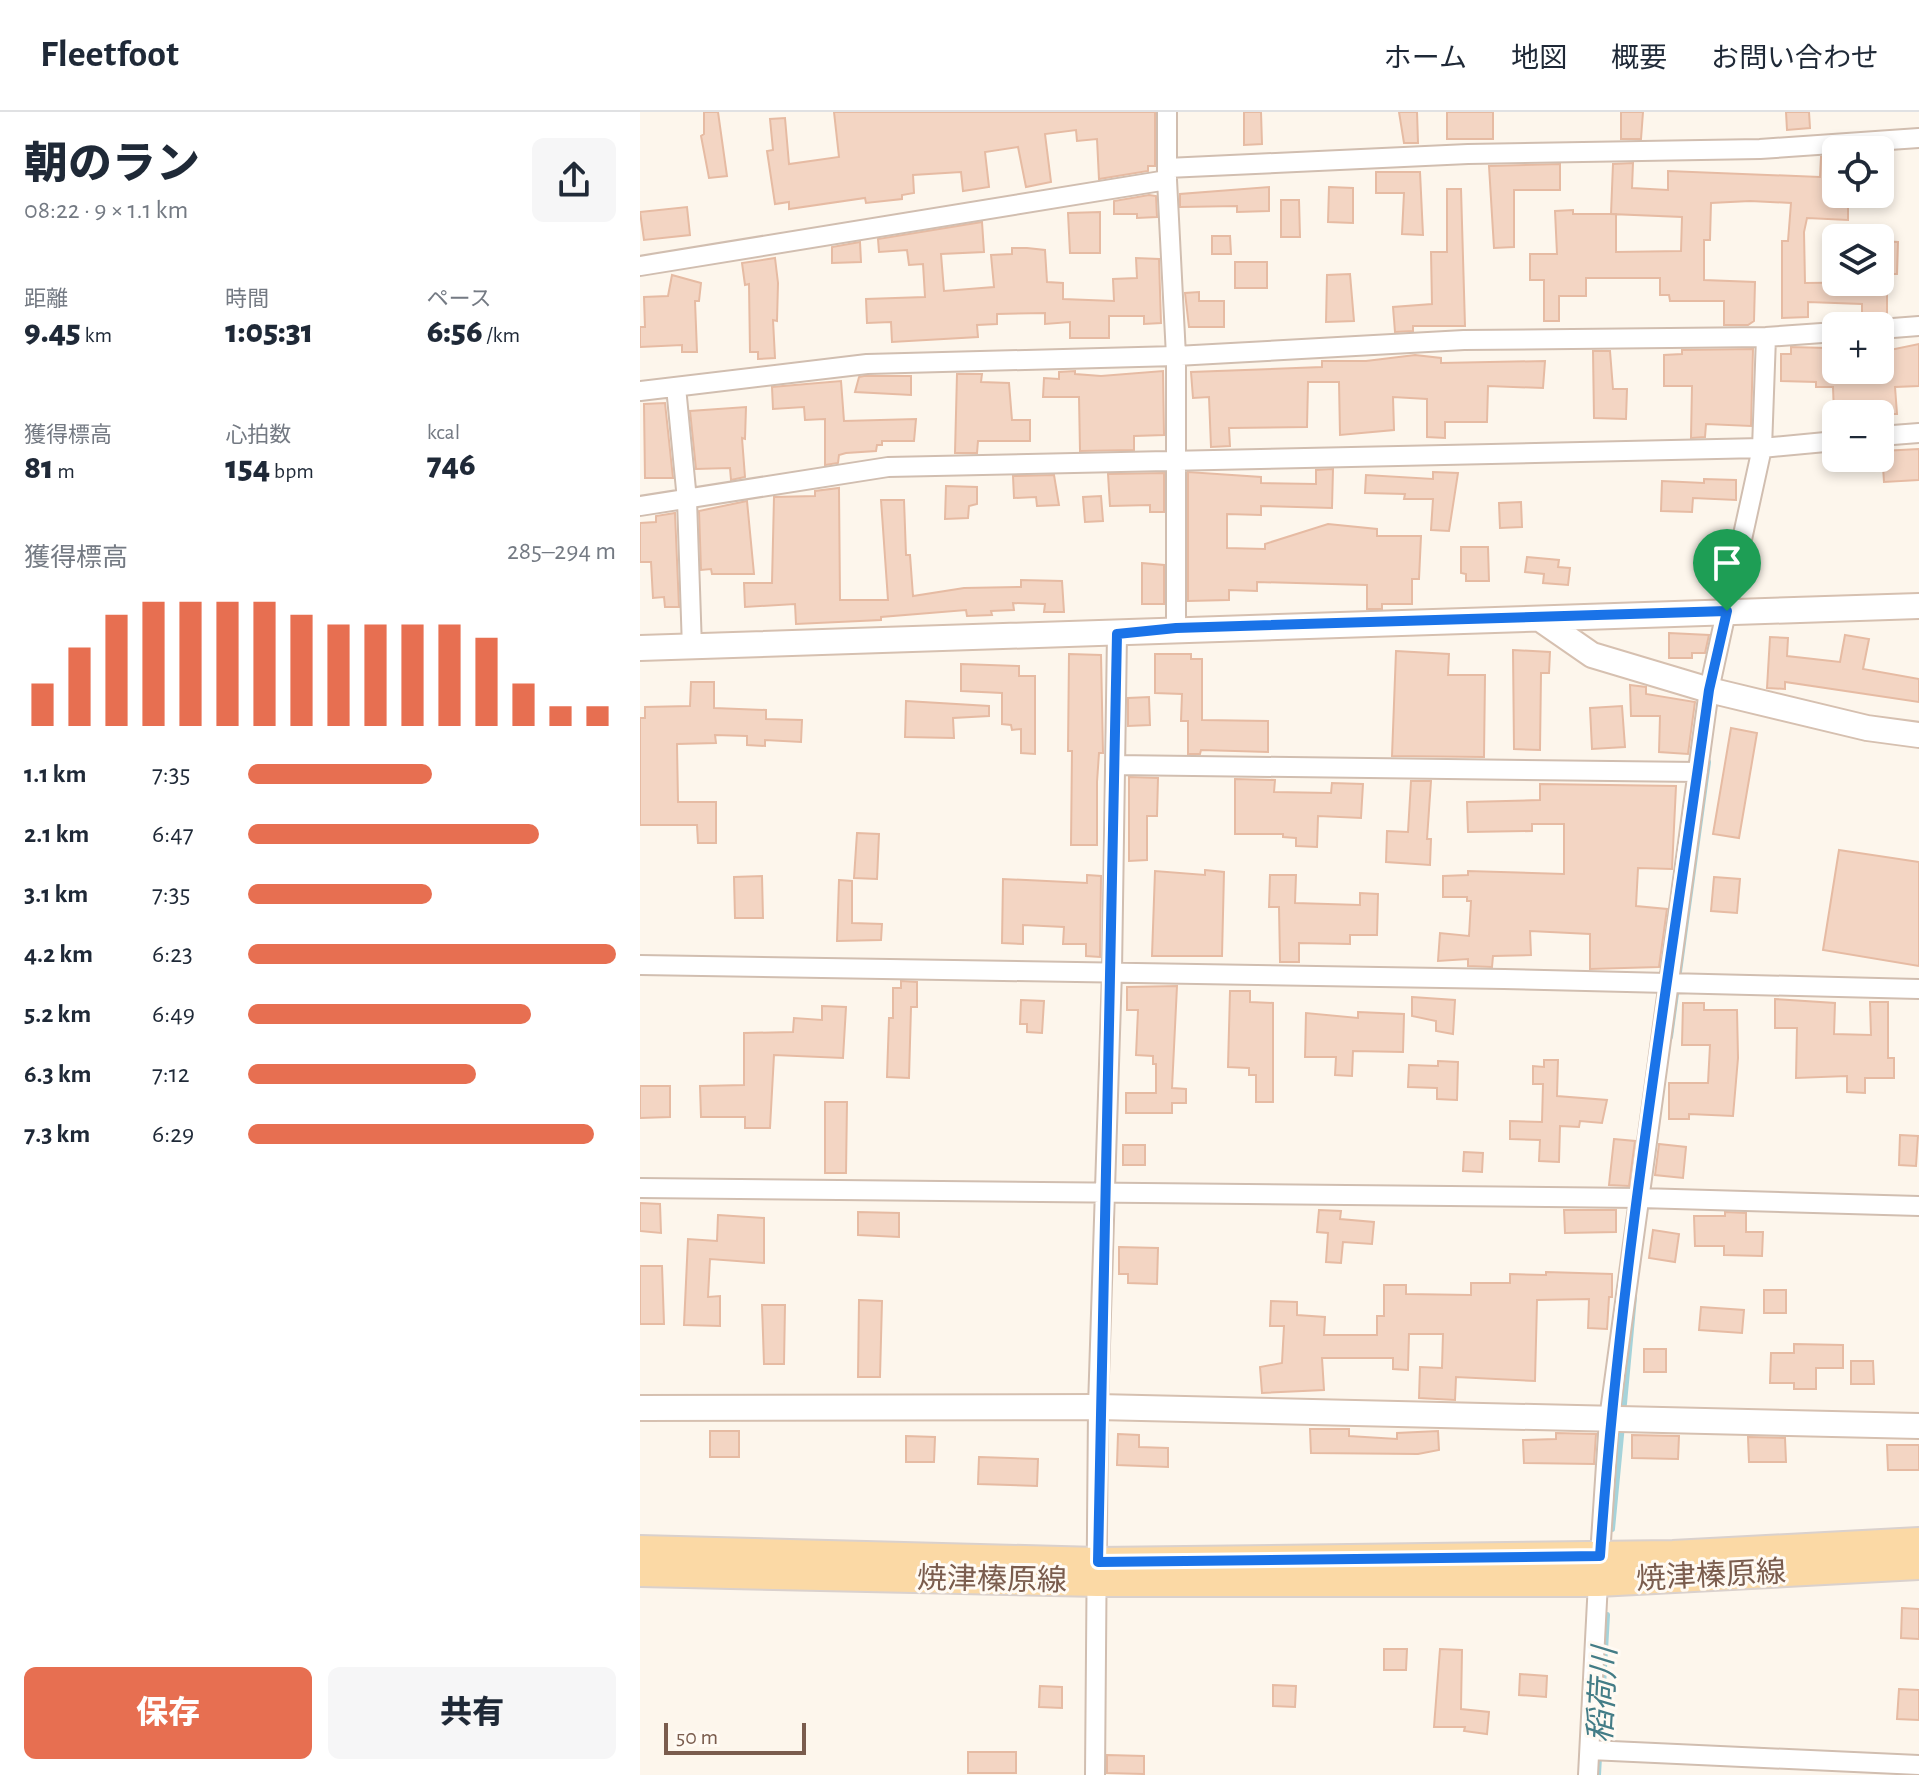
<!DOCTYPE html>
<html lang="ja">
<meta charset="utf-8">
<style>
:root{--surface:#fff;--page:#f6f6f7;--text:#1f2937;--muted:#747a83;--line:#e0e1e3;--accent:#e76f51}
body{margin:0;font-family:"Alegreya Sans","Noto Sans JP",sans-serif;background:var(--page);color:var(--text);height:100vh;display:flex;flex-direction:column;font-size:30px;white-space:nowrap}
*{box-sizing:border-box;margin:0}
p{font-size:26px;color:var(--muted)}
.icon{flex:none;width:44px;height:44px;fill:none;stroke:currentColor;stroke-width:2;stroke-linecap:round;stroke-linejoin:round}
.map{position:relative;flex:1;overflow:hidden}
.details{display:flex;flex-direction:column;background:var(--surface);width:640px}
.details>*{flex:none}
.buttons{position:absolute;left:1182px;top:24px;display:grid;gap:16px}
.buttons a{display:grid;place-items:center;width:72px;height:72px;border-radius:12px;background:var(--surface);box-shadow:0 4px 12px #0003;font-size:40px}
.scale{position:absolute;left:24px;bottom:20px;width:142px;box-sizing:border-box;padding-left:8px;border:4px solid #7a5c4d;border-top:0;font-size:22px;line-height:28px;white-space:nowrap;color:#7a5c4d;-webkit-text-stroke:6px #fffaf3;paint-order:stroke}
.pin{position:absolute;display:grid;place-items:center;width:68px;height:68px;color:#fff;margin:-82px -34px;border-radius:50% 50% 50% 0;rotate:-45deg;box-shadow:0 0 8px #0007}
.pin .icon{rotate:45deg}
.round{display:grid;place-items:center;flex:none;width:84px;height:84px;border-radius:12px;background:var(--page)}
.headline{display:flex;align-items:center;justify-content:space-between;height:136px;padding:0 24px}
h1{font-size:44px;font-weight:800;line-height:60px}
.figures{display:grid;grid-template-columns:repeat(3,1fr);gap:12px;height:136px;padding:8px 24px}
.figures div{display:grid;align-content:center}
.figures b{font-size:34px;font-weight:800}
.figures small{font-size:22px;font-weight:400}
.figures p{font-size:22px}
.chart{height:224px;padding:16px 24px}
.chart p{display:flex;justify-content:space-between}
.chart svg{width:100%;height:144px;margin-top:8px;stroke:var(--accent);stroke-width:6}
.button{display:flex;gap:16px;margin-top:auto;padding:16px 24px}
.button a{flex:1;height:92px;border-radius:12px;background:var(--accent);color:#fff;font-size:32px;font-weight:800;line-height:92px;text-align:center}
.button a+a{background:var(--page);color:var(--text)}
ul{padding:0 24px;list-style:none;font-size:26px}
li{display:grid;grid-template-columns:128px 96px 1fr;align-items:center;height:60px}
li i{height:20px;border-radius:10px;background:var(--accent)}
header{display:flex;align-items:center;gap:48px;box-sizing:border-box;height:112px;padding:0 40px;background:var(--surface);border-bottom:2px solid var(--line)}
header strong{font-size:38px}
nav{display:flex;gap:44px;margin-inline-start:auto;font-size:28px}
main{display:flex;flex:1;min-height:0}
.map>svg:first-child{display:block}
</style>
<header>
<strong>Fleetfoot</strong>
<nav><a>ホーム</a><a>地図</a><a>概要</a><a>お問い合わせ</a></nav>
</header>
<main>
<section class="details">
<div class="headline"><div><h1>朝のラン</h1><p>08:22 · 9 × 1.1 km</p></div><a class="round"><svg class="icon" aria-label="share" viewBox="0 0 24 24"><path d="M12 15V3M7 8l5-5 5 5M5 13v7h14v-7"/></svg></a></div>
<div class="figures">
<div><p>距離</p><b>9.45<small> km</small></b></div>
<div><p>時間</p><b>1:05:31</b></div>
<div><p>ペース</p><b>6:56<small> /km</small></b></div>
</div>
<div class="figures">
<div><p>獲得標高</p><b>81<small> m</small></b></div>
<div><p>心拍数</p><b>154<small> bpm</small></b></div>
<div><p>kcal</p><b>746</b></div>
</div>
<div class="chart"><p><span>獲得標高</span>285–294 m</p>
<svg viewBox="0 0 160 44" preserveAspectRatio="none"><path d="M5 44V31M15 44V20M25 44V10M35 44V6M45 44V6M55 44V6M65 44V6M75 44V10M85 44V13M95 44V13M105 44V13M115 44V13M125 44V17M135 44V31M145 44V38M155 44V38"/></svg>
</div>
<ul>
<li><b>1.1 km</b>7:35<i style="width:50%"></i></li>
<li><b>2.1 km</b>6:47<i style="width:79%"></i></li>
<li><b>3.1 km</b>7:35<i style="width:50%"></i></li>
<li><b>4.2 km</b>6:23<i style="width:100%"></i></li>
<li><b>5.2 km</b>6:49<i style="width:77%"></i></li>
<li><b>6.3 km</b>7:12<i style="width:62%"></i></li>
<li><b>7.3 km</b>6:29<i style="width:94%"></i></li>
</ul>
<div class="button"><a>保存</a><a>共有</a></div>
</section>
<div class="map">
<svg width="1279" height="1663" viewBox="0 0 1279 1663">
<rect width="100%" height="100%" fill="#fdf6ec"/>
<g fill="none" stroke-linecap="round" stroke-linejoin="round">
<path stroke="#a5d3da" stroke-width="6" d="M1030,925L1068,650
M983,1302L994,1185
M972,1417L982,1313
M958,1663L967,1503"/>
</g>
<path fill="#f3d5c3" stroke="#e6bba3" stroke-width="2" d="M64,0H78L87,64L69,66L61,24L64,22Z
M194,0H515V54H508V59L459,67L457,27L437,29L436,18L405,22L411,70L386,75L378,35L345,40L349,75L323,79L321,60L273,63L274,81L262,83V87L226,91L225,86L149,97V90L135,92L127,39L133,38L130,7L145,6L149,52L199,45Z
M604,0H621L622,32L604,33Z
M759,0H777L778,31H764Z
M807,0H853V27H807Z
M981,0H1003L1001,27H981Z
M1146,0H1169L1170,16L1147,18Z
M1196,44V82H1208V108L1167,106L1164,120L1165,171L1247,170V202H1222V192L1168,190V205L1142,206V129H1148L1151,91L1110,89L1071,91L1070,128H1064V168L1115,170L1114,209L1108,213H1084V189H1030L1029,183H1020V166H946V184H919V209H904V168H890V142H917L915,99L933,98V102H976V140L1041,139L1042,105L971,102L973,52L993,51L992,76L1028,78V59L1180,65L1181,45Z
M920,52V78H874V135L854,136L849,54Z
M736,60H780L783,123L762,122L764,81H736Z
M629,75V99L597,100V94L540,95V82Z
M689,75L713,76V111L688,110Z
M807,77H821L825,214H773V219L755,220L753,195L792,192L791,140H807Z
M509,83L516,84L517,105L497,106V102H474V89Z
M641,88H659L660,125H641Z
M47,95L50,123L4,128L0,100Z
M460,100V141H430L428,101Z
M342,110L344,140L301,142L304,179L354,175L351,143L372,142V136H387L405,138L407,170L423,171V187L474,189L473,167L497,166L496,146L519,147L521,211L504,212V204H469V226H430V210L405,212V201L357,202V212L337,213L338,225L252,230L251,210L227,211L226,187L285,185L283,152L269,153L267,138L239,140L238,127Z
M572,124H590L591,142H572Z
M1240,129L1258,130L1257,162H1240Z
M220,130L221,150L192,151V135Z
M135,146L138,171L137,209L133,208L135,246L118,247V240H110L109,172L105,173L102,151Z
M595,150H627V176H595Z
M710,162L714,209L686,210L687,163Z
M32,163L61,171L59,189H55L57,240H42V233L0,235V215H5L4,185L28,184Z
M559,180V189H584V215H549L545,181Z
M1279,232V274L1255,275L1257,302H1194L1193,275H1176V270L1141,269V242H1151V235L1187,236V258H1240V240Z
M1113,237L1111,314L1066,312L1065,325L1051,326L1052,274H1024V243L1042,242V238Z
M953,239H970L973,277H987L986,307L954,306Z
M775,243L801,246V251L905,249L903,276L848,274L847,310H805V326L787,325V287L753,285L754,318L700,323L699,270H668L667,315L589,316L590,334L571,335L569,285L553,286L551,260L682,255V249H726Z
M435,259V262L461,264L523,259L524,323L494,324V338L440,339L439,285H403L404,266L419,267V260Z
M317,262H342L341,270L369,271L372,308H390V329H338L337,341H315Z
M224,264H271V283L215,280L219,265Z
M201,269L204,309L276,307L274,329H242V333H237L236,339L206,341L199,343L198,351L185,353V307L165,308L164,295L133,297L132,275Z
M25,291L33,366H5L4,292Z
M106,295L105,327L102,326L105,365L91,368L90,356L56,357L50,299Z
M1279,337V368L1244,370L1242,339Z
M693,357L692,396L621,394V403L587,402V436L625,437V432L688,412L737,417V424H781L779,467H772V492H742V497H727V473L617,470V479L589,478V488L548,489V360L621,365V371L676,372V358Z
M793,360L818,361L809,419L791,418L793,387H764L765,382L725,381L726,363L793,367Z
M524,361V400H510V393L470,394L468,362Z
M414,363L419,393L397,394L396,385L374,386L373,364Z
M1064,367L1096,368V388L1053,386L1052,400L1021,399L1022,369L1064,371Z
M306,374L337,375V392L329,394L328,406L305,407Z
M199,376L200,488H248L241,388H264L266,443H270L273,484L324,476L381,475V468L422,469L424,500H404L405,492L373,491L374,498L351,499L352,503L327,504L326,498L241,505V508L156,512L155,492L105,495L104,471H132L134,385L175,384V379Z
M461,384L463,409L445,410L443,385Z
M107,389L114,462H72L71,457L61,458L59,399Z
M881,390L882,415L860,416L859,391Z
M35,401L39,495H25L24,485L13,486L11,450H0V411L16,410V404Z
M1066,433L1088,435L1081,467L1062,465Z
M821,435H848L849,469H826V462L821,461Z
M887,445L919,448L918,455L930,456L928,473L903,471L904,462L885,460Z
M502,451L524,453V492H502Z
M1029,521L1069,523L1065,541H1052V546H1029Z
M1205,523L1229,527L1223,557L1279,567V590L1145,570V577L1127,576L1130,525L1148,526L1147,544L1200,550Z
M873,538L910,540L909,561H901L900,638L874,637Z
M756,539L809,542L808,563H845L844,645L752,644Z
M429,542L461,543L463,641H459L457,670V733H431L432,639H428Z
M515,542H551V547H562V608L628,609V640L561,638L560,642H548V609H541L542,582L515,581Z
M321,552L379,554V564H395V642L381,641V617L372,618L371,613L362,612V581L321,579Z
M51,570H74V596L126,598V607L162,608L161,630L125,628V634L107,633V624L75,623L76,631L37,632L38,690H76V731H58L57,713H0V606H5V595L50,594Z
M990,573L1006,575V582L1055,590L1048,642L1019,640L1020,604H991Z
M509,585L510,613L488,614V586Z
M266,589L349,594V604L313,606L314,626L265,625Z
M982,594L985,635L952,637L950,596Z
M1091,616L1117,621L1099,726L1073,722Z
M489,665L518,666L517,704H507V748L489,749Z
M595,667L635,668L634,680L691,681L692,671L723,672L721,706L678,704L677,735L656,734V726L643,725V722H595Z
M771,669H791L787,727H791L790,753L746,750L747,719L768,720Z
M900,672L1036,674L1032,757L998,756L996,794L1027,797L1019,855L950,857V822L890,819L891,843L853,844L852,855L828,854V847L798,849L800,821L829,824L831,789H827V785H803V764L828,763V759L924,762V712H892V719L828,720L827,690L900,688Z
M217,721L239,722L237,767L214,766Z
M1199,738L1279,750V854L1183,838Z
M565,758L584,760L582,844H512L515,759L565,763Z
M447,763L461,764L460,845L446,844V832H423L424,815L383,813V832L362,831L363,767L447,771Z
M630,763H656L655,791L720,793V781L738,782L737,823H710V832L659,831V850H640L639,795H629Z
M122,764L123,806H95L94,765Z
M1074,765L1100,767L1097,801L1071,799Z
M199,768L212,769V811L242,812L241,828L197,829Z
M261,869L277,870V895H271L269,966L247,965L249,906H253V876H261Z
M537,874L532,976L546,977V991H532V1001H486V981H516V952H513V944L496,943L498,898H487V875Z
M590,879H610V890L633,891V990H616V963H609V956L588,955Z
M772,885L815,888L813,922L796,919V909L772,904Z
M1135,887L1195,891L1194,922L1231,923L1230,890H1248V946H1254V966H1225V981L1207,980V964L1156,966L1157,916H1135Z
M381,888L404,889L402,921L387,920V912H380Z
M1043,891H1064V898H1097L1098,946L1093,1004L1049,1002V1007H1029V971H1068L1070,933H1042Z
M182,894L206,895L203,946L134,943L130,1016H105V1005H61L60,974L104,973V921L153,920L154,906L182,908Z
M718,900L764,902L763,940L713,939L712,964L695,963L696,945H665L666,901L718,906Z
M904,948H918L917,984L967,988L962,1011L940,1009L939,1015L920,1014L919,1050L899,1049L900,1028L870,1027V1009L902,1010L903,972H893V954L904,955Z
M798,949L818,950L817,988L797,987V976L768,975L769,953L798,954Z
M0,974H30V1005L0,1006Z
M185,990H207L206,1061H185Z
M1260,1023L1278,1024L1276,1054L1259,1053Z
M974,1027L995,1029L989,1074L969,1073Z
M1019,1032L1046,1035L1043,1066L1015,1063Z
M483,1033H505V1053H483Z
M824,1040L843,1041L842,1060L823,1059Z
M0,1091L20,1092L21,1121L0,1119Z
M679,1098L701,1099L700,1107L734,1110L732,1132L703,1130L701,1151L686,1150L688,1121L677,1120Z
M924,1098H976V1120L925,1121Z
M218,1100L259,1101V1125L218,1123Z
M1085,1100L1106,1101V1120H1123L1122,1144L1084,1143V1134H1055L1054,1104H1085Z
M78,1103L124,1106V1151L70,1147L68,1185L80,1184V1214L44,1213L48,1127L77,1129Z
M1013,1118L1039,1122L1035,1150L1009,1146Z
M479,1135L518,1136L517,1172L488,1171V1162H479Z
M0,1154H22L24,1212H0Z
M906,1160L972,1162V1185H969L967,1217L948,1216L949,1187L897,1188L895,1269L816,1265L815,1288L779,1286L780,1255L802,1256L803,1222H769L768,1258L753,1257V1246H682L684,1278L622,1281L620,1255L642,1251L644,1214H630L631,1189L657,1190V1203L685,1205L684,1223H737V1204H744V1173H766V1182L831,1183V1171H870V1162L906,1163Z
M1124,1178H1146V1201H1124Z
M219,1188L242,1189L240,1265H218Z
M122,1193H145L144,1252H124Z
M1061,1195L1104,1198L1102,1221L1059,1218Z
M1154,1232L1203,1233V1256H1176V1277H1154V1271H1130L1131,1241H1154Z
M1004,1237H1026V1260H1004Z
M1211,1249H1233L1234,1272H1211Z
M670,1317H709V1324L757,1327V1321L798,1319L799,1338L778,1342L671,1341Z
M70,1319H99V1345H70Z
M916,1321L956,1322L954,1352L884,1351L883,1328L916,1327Z
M478,1322L499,1323V1335L528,1336V1355L477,1353Z
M992,1323L1039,1324L1038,1347L992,1346Z
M266,1324L295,1325L294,1350H266Z
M1108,1325L1145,1326L1146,1350H1109Z
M1247,1333H1279V1358H1248Z
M339,1345L398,1347L397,1374L338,1372Z
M1262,1496L1279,1497V1527L1261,1526Z
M744,1537H767L766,1558H744Z
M800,1537L822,1538L821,1597L849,1600L847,1622L824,1619L825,1615H794Z
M880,1562L907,1564L906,1585L879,1583Z
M633,1573L656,1574L655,1595L633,1594Z
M400,1574L422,1575V1596L399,1595Z
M1259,1577L1279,1578V1608L1257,1607Z
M328,1640H376V1661H328Z
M467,1643L504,1644V1662L467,1661Z"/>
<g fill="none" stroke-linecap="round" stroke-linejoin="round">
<defs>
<path id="street" d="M527,0V68L536,244V516
M527,56L828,42L1120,37L1279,26
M0,154L527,68
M1240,217L1279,214
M36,275L47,388L52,536
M0,279L227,252L536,244L824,228L1126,225L1196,220
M1240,324L1279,321
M0,394L248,355L1122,336L1196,329
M475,653L1058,660
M0,853L864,867L1279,877
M0,1076L1000,1086L1279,1094
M960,1444L969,1307L1069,578L1122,336L1126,225
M950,1638L1279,1653
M455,1663L458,1295L472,859L477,522
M948,1663L958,1470"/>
<path id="secondary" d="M900,507L952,543L1069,578L1227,616L1279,623
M0,536L1279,494
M0,1296L458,1295L1279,1314"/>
<path id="primary" d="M0,1438L458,1450L1033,1443L1279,1430
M0,1460L458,1470H958L1279,1453"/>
</defs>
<use href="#street" stroke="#d1beb0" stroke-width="22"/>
<use href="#secondary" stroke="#d6c0b0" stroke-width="28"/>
<use href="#primary" stroke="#dad1cd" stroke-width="32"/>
<use href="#street" stroke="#fff" stroke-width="18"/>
<use href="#secondary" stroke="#fff" stroke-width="24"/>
<use href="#primary" stroke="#fbd9a5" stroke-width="28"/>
</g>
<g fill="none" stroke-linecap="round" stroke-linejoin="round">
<defs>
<path id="route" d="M1087,499L1069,578C1029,866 980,1154 960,1444L458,1450L477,522L536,516Z"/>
</defs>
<use href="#route" stroke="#fff" stroke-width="16"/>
<use href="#route" stroke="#1a73e8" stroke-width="10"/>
</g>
<g text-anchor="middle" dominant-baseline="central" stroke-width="6" stroke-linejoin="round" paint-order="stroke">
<g font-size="30" fill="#7a5c4d" stroke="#fffaf3">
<text transform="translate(1071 1464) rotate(-3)">焼津榛原線</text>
<text transform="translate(352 1468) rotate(1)">焼津榛原線</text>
</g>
<g font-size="32" font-style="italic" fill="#437c86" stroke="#fffaf3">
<text transform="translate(963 1583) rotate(-87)">稻荷川</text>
</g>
</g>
</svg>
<div class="buttons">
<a><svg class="icon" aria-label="locate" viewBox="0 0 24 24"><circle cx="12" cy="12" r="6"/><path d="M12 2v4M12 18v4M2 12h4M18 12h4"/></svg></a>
<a><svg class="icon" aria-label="layers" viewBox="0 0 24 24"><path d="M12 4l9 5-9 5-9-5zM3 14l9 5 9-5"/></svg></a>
<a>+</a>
<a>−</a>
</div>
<div class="scale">50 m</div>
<div class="pin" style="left:1087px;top:499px;background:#1e9e55"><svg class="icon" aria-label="arrive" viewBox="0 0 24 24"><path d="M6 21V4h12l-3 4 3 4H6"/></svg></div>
</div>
</main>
